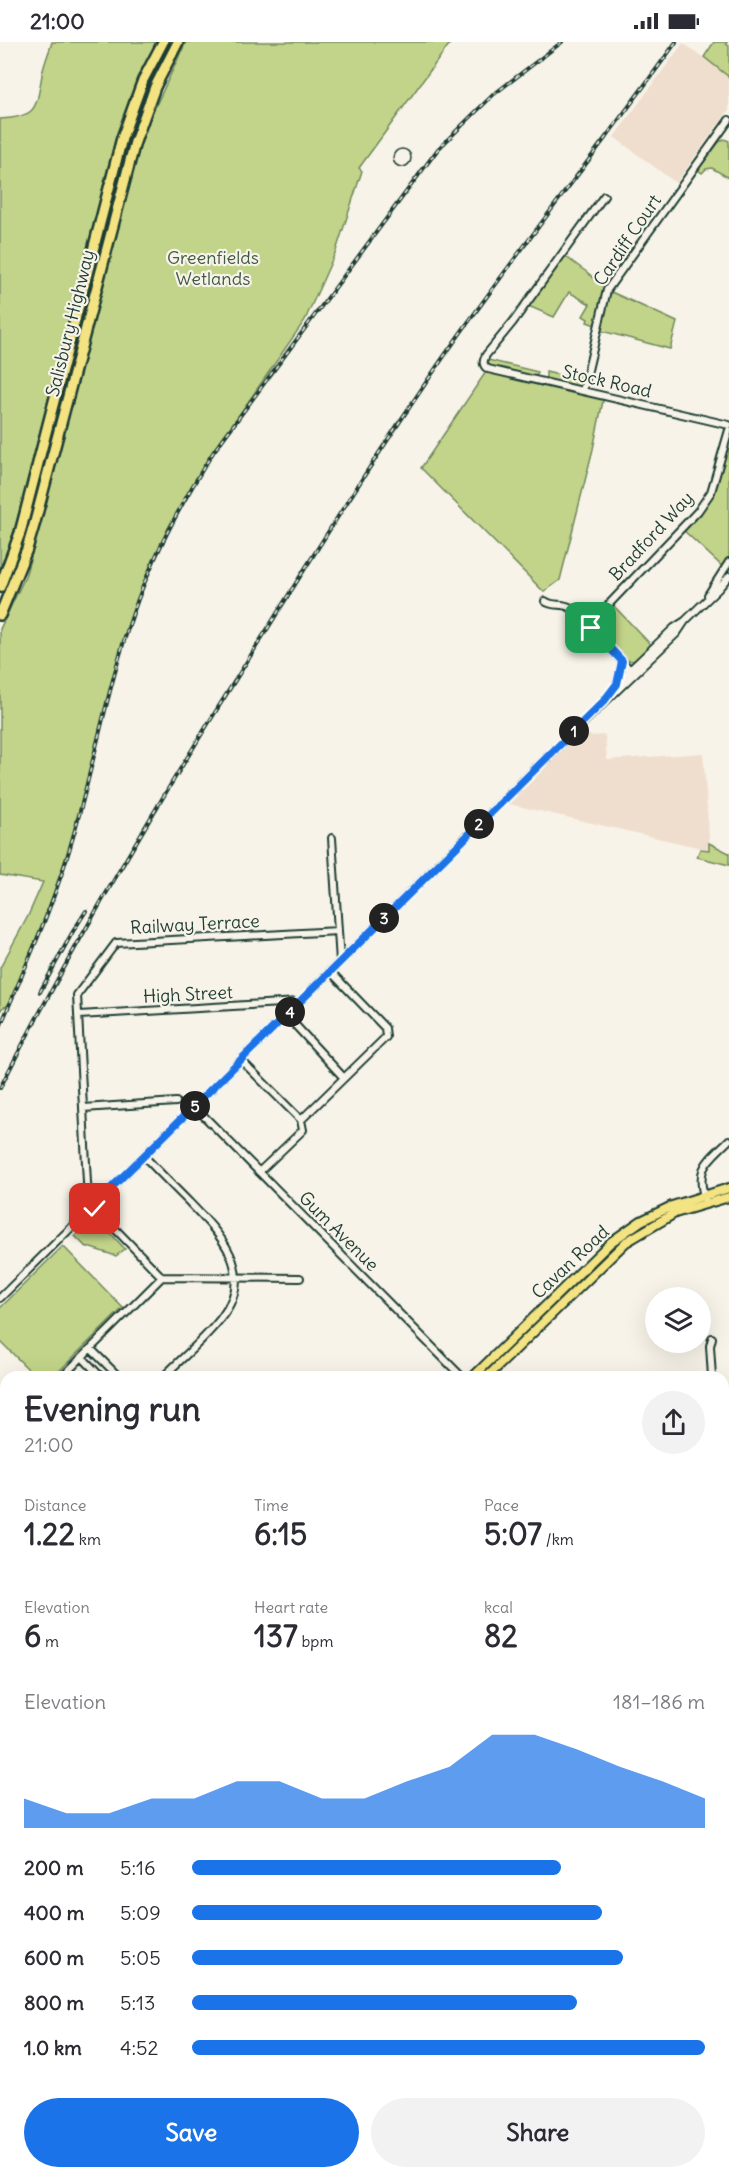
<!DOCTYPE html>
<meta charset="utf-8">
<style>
:root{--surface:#fff;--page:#f2f2f3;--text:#2b2b33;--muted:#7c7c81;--accent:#1a73e8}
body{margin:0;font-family:Delius,sans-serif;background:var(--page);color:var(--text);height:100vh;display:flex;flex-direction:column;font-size:22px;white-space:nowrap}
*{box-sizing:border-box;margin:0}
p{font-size:20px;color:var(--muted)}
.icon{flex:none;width:33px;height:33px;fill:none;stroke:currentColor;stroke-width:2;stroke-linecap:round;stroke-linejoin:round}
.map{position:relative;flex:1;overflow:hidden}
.sheet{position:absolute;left:0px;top:1329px;width:729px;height:808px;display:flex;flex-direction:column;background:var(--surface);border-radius:18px 18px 0 0;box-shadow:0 6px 24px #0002}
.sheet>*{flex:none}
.controls{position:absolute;left:645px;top:1245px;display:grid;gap:12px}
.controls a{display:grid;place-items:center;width:66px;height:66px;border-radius:50%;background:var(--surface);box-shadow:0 6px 24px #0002;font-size:30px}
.pin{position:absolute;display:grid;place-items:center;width:51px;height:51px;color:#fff;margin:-26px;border-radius:12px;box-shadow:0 3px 9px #0006}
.km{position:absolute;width:30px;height:30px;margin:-15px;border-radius:50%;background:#222;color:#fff;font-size:16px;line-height:30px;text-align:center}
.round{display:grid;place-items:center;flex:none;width:63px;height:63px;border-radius:32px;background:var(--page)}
.summary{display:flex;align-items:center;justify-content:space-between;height:102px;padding:0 24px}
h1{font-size:33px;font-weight:700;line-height:45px}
.figures{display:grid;grid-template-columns:repeat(3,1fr);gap:9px;height:102px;padding:6px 24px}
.figures div{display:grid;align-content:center}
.figures b{font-size:30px;font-weight:700}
.figures small{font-size:16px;font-weight:400}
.figures p{font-size:16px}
.chart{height:168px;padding:12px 24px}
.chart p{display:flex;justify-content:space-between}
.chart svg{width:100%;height:108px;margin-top:6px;fill:var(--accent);opacity:.7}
.action{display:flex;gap:12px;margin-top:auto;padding:12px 24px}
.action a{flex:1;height:69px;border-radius:36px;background:var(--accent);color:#fff;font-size:24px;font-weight:700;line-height:69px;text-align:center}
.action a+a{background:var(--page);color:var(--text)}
ul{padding:0 24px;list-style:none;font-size:20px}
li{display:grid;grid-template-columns:96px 72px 1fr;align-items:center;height:45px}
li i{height:15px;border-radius:8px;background:var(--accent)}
.status{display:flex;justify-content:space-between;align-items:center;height:42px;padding:0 30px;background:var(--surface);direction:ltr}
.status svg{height:16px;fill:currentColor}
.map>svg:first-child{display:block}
</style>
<div class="status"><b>21:00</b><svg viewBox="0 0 49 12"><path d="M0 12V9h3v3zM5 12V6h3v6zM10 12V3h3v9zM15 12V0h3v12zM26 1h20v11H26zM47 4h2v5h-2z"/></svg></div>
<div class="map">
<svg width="729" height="2137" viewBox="0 0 729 2137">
<rect width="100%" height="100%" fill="#f7f3e8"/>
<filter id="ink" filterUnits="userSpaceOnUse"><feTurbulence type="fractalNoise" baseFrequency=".0167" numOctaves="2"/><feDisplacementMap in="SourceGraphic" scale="12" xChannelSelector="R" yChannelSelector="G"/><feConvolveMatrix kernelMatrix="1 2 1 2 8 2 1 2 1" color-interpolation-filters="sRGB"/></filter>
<g filter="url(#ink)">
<path fill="#efdecd" d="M683,1L729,34V68L676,141L614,95Z
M582,688L591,694L605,693L607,718L703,711L710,808L509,762Z
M723,1447H729V1775L723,1686Z"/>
<path fill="#c2d489" stroke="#70885e" stroke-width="1.5" d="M52,0H157L137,37L115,98L24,452L13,492L0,531V77C38,75 36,66 42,33C44,21 49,11 52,0Z
M186,0H451L359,126L362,129L336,209L305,278L214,409L190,447L171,482L133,570L107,660L73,795L44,878L9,963L2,966L0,970V926L28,874L43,840L0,833V587L25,535L41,479L120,169L141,95Z
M714,0H727L726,2L729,4V35L704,15Z
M724,97L729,99V136L712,126L706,127L702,131L698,128L719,100Z
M562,212L588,231L607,248L677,280L670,307L598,288V284L587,280L588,277L583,274L590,262L569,250L554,275L526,263Z
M484,317L538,330L535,338L546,340V330L576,337L578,329L587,333L584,349L604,354L593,407L560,538L544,550L421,426L488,327Z
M729,385V520L725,527L681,486L711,450Z
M611,561L652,604L634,619L627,618L595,586L594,579Z
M709,801L729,811V823L697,815L700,807L709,808Z
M95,1175L125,1207L116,1214L85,1204L75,1194Z
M63,1204L123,1266L53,1335H36L0,1299V1266Z
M509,2132H583V2137H509Z"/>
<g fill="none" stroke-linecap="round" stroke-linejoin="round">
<path stroke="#6594a7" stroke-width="1.5" d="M0,1733L6,1737
M259,2132L260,2137"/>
<defs>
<path id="minor" d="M604,154L513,280L486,313C483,319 482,323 488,327L729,383
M583,349L607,248L729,78
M708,553L729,520
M545,559C553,565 561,561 569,565C577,569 583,576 590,582
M634,632L591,586L590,582L698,469L711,450L729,388
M617,642L622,619
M605,658L630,628L674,586L685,579L718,547L729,534
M332,796L340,920
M79,973L299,960
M286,973L344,1036
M241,1018L301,1078L303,1088L259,1130
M194,1064L462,1335
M83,1066L176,1060
M301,1078L386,995L385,986L330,929
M144,1114C159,1130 174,1145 189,1160C221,1193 257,1230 221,1276C205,1297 182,1316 163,1335
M705,1158C695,1125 707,1120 729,1098
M162,1235L300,1236
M0,1256L538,724L677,591L685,579
M91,1307L119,1335
M82,1315L101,1335
M62,1335L162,1235L88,1159L77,953L116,901L338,889
M712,1335L710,1304L712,1296
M723,1365H729
M0,1387L6,1393
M723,1444L729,1443
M0,1455L6,1449
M0,1661L6,1667
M729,1996V2004
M723,2101H729
M25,2132L26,2137
M482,2132V2137
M664,2132L665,2137
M711,2132V2137
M597,2133L623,2132"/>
<path id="major" d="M473,1335L611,1200L641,1179L672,1164L729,1146
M487,1335L626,1200L675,1171L729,1155
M0,1801L6,1796
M0,1817L6,1811
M418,2132V2137"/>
<path id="highway" d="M0,545L20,491L122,96L143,38L163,0
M0,573L27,507L35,480L135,100L155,45L178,0
M723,1915H729
M723,1922H729
M0,1956L6,1955
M0,1963L6,1962"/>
</defs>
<use href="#minor" stroke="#1f3d34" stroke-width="10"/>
<use href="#major" stroke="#1f3d34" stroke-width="12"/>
<use href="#highway" stroke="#1f3d34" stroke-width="14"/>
<use href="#minor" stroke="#f7f3e8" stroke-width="6"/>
<use href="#major" stroke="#f4e382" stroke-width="8"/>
<use href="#highway" stroke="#f4e382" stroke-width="9"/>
<path stroke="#1f3d34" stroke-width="1.5" d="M393 116a9 9 0 1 1 18 0a9 9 0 1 1-18 0Z"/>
<defs>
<path id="rail" d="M40,950L72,891L86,869
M0,985C26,923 55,860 73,795C94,721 108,644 133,571C153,513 181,461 214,409L438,107L493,53L562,0
M0,1046C81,887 173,736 268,586C323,497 379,409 438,323C514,213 598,109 676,0"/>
</defs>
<use href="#rail" stroke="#1f3d34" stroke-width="4"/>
<use href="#rail" stroke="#f7f3e8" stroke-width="1.5" stroke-dasharray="4.5" stroke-linecap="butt"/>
</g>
</g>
<g fill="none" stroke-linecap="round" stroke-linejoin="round" filter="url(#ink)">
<defs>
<path id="route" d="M95,1167L93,1164L604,659L617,642L622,619L591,586"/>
</defs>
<use href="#route" stroke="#fff" stroke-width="12"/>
<use href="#route" stroke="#1a73e8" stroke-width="8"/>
</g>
<g text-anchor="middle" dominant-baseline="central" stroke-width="4.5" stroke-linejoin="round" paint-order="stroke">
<g font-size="18" fill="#1f3d34" stroke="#f7f3e8">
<text transform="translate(627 198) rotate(-56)">Cardiff Court</text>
<text transform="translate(70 281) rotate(-76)">Salisbury Highway</text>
<text transform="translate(607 339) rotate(13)">Stock Road</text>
<text transform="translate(651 494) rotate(-47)">Bradford Way</text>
<text transform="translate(195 882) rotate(-3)">Railway Terrace</text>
<text transform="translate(188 952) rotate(-3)">High Street</text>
<text transform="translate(339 1189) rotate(45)">Gum Avenue</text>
<text transform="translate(570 1220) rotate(-43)">Cavan Road</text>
</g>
<g font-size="18" fill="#405b45" stroke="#f7f3e8">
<text x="213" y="215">Greenfields<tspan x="213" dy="21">Wetlands</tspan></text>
</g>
</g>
</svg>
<div class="controls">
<a><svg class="icon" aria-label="layers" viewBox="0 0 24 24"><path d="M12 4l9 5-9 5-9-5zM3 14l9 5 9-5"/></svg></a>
</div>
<div class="pin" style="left:591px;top:586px;background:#1e9e55"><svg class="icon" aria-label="arrive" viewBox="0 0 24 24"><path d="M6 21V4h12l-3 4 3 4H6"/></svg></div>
<div class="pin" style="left:95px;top:1167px;background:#d93025"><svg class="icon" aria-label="check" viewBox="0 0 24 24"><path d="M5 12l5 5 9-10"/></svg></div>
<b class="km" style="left:574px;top:689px">1</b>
<b class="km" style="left:479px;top:782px">2</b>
<b class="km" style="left:384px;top:876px">3</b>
<b class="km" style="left:290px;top:970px">4</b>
<b class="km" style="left:195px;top:1064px">5</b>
<section class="sheet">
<div class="summary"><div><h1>Evening run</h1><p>21:00</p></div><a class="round"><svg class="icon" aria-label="share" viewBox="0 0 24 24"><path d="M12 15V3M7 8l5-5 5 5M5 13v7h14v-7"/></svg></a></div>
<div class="figures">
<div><p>Distance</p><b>1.22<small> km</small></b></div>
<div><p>Time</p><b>6:15</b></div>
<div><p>Pace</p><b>5:07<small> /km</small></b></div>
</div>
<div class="figures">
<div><p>Elevation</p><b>6<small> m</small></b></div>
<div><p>Heart rate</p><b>137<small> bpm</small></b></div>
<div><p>kcal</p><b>82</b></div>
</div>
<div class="chart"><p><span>Elevation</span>181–186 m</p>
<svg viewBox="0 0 160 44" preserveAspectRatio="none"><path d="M0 44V32L10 38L20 38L30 32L40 32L50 25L60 25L70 32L80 32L90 25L100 19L110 6L120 6L130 12L140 19L150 25L160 32V44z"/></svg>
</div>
<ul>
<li><b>200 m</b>5:16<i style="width:72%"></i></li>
<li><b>400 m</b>5:09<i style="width:80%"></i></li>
<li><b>600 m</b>5:05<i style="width:84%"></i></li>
<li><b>800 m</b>5:13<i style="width:75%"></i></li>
<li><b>1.0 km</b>4:52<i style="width:100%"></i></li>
</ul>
<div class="action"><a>Save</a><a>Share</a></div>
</section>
</div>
